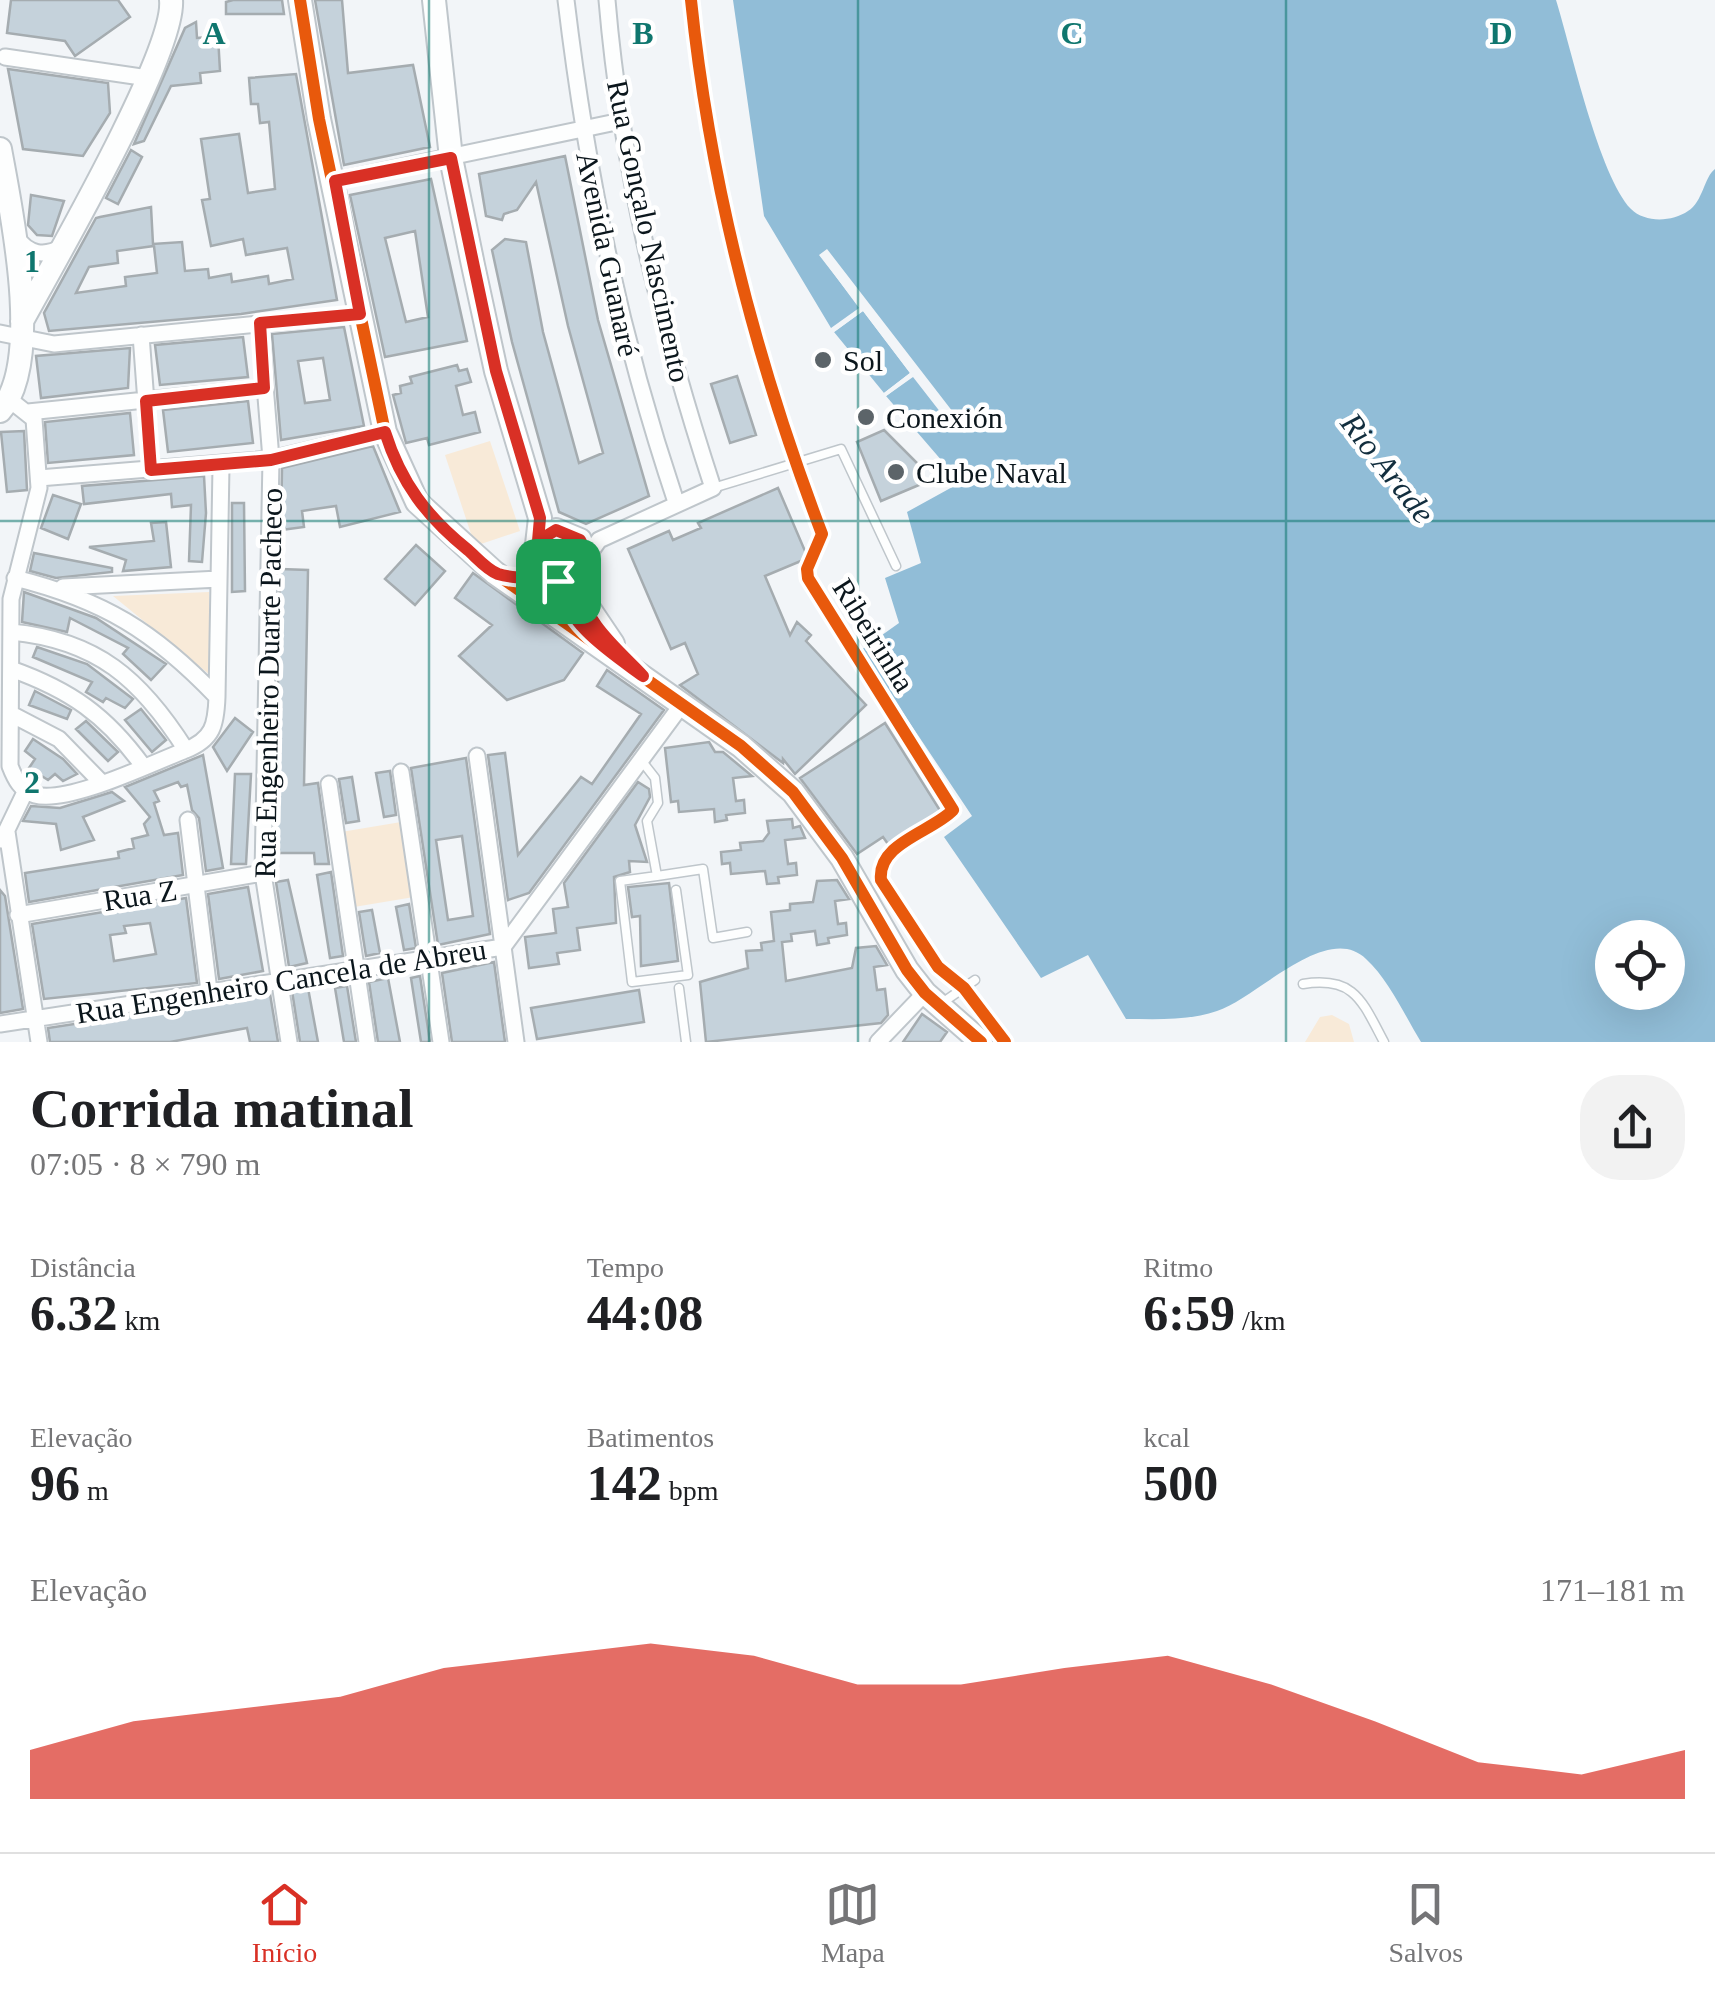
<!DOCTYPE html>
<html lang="pt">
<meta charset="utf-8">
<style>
:root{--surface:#fff;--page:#f2f2f2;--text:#202124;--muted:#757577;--line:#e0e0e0;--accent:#d93025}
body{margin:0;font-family:Georgia,serif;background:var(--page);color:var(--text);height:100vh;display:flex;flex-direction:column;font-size:38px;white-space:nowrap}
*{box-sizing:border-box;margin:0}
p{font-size:32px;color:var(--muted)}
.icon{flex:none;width:55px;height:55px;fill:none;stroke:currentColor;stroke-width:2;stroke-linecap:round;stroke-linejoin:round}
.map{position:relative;height:1042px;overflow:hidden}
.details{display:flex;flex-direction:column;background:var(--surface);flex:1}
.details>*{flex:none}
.tools{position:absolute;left:1595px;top:920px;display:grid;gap:20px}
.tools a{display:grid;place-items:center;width:90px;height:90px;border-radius:50%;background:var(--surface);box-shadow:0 10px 40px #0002;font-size:50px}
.pin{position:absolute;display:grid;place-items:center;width:85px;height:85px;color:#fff;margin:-42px;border-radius:20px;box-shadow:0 5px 15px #0006}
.round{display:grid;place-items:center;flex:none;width:105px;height:105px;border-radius:40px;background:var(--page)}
.overview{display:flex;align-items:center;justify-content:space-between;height:170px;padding:0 30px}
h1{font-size:55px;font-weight:700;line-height:75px}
.stats{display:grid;grid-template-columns:repeat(3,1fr);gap:15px;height:170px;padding:10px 30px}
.stats div{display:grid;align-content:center}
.stats b{font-size:50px;font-weight:700}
.stats small{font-size:28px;font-weight:400}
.stats p{font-size:28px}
.chart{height:280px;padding:20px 30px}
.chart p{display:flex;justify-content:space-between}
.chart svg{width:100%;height:180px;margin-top:10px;fill:var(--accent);opacity:.7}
.tab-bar{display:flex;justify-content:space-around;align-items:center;height:140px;border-top:2px solid var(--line);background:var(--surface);font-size:28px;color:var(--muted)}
.tab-bar a{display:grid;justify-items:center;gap:5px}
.tab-bar .on{color:var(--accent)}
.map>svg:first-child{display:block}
</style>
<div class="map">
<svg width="1715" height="1042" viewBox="0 0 1715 1042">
<rect width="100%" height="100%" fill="#f2f5f8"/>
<path fill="#f8ead8" d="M490,441L520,531L475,546L445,455Z
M209,592L210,675L113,596Z
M401,822L414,897L354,907L341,832Z
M1332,1015L1349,1024L1354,1042H1305L1320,1017Z"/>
<path fill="#91bdd7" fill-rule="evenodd" d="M733,0H1556C1571,48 1599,176 1631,209C1645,223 1672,222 1688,211C1703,202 1704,177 1715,169V1042H1421C1405,1016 1389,980 1366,959C1327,921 1257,998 1217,1011C1189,1021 1156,1019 1126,1019L1088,955L1041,978L944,837L972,816L861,650L899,623L885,578L921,563L907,512L956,485L955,476L886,396L913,376L827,250L820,255L859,308L831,328L764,216ZM1612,938H1668V992H1612Z
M863,311L910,373L884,393L834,332Z"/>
<path fill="#f2f5f8" d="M827,249L963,425L955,431L913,377L882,399L880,396L910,373L863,311L830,335L828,331L860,308L819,255Z"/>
<path fill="#c5d2db" stroke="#a5acb0" stroke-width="2.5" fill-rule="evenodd" d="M11,0H118L130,17L75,56L65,41L7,33Z
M233,0H282L284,14H226V2Z
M315,0H342L348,73L413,65L430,147L344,165Z
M196,22L197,38L218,36L220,71L200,73L201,83L171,86L144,141L134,144L185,28Z
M8,69L108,83L110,113L83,156L23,149Z
M296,74L337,300L241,314L49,331L44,313L96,218L100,217L151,207L153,244L182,242L185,271L208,269L209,278L231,274L232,282L268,276L269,284L293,279L287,248L246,255L243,239L211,246L202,200L210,199L201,139L239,134L248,193L275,189L269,122L260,123L258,104H251L249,78ZM154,246L157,273L125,277L126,286L76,293L89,267L118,263L117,251Z
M131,150L142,157L118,204L106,198Z
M565,156L598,320L649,496L586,524L559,512L512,342L492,250L505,239L526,242L543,332L579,463L603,453L568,326L536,182L517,210L504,214L502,220L486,216L479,174Z
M431,179L467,341L385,357L350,195ZM415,231L428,317L406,322L385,238Z
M31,195L64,201L52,236L37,235L28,225Z
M344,327L364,426L281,440L272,334ZM323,358L330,400L305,403L298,361Z
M243,337L248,377L160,385L155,345Z
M130,348L128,388L41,398L36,356Z
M457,365L459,371L467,369L471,382L456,386L463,415L475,412L480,432L429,445L427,438L406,443L393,395L401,393L400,386L412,383L410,377Z
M737,376L756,435L730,443L711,384Z
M248,401L253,443L168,452L163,410Z
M130,413L134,455L48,463L45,422Z
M884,430L917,463L926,482L881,501L857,442Z
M24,431L27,490L7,492L1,432Z
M373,446L400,512L340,527L336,506L315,509L302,511L304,527L281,530L282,468Z
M204,476L206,513L202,562L189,561L191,505L172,507L171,494L84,504L82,486Z
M778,488L808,558L765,576L790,635L797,622L811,635L806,641L866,705L795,774L783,759V763L680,685L698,674L685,643L671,649L628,549L669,531L673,540L701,528L698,523Z
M53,495L81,504L68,539L41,528Z
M232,503H244L245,591L232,592Z
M166,522L171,567L123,571L126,560L89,547L154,541L151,523Z
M416,545L445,571L415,605L385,579Z
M34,553L112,568V572L56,578L30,571Z
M280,569L308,570L304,785L318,783L329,864H315L314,853H275Z
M473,573L583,653L564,680L507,700L459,656L492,625L455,598Z
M24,592L96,618L166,664L151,680L123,654L128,648L70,618L67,632L22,622Z
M37,647L87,664L133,699L125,708L106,698L103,702L86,692L92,682L33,657Z
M607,670L664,710L529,893L508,900L488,755L505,753L518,855L581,777L592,784L641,714L597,686Z
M35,691L71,710L67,719L29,705Z
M141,709L166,740L152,752L125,720Z
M235,718L253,732L227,771L213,747Z
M86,721L118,752L108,761L76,729Z
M885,723L941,812L888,844L883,837L857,854L800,778Z
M33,739L63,759L77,774L63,781L55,774L48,780L29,768L35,759L25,751Z
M709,742L715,752H723L752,776L733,778L736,801L744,800L745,813L726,815L727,820L715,822L714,809L679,812L678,801L671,802L665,748Z
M203,755L223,868L206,871L199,818L192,810L187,785L181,787L178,782L154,791L159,801L154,803L164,835L178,833L183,875L29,902L25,873L119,858L118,852L134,848L132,839L148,835L144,824L150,817L125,787Z
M466,758L490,934L438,945L411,768ZM462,836L473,916L448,920L436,840Z
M390,771L396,815L384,817L376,773Z
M235,774H251L246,864H231Z
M352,777L359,821L346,823L339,779Z
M638,782L649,789L650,797L635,825L647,862L629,861L630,872L614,877L616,923L577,928L580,950L557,953L559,964L529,968L525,937L556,933L553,909L568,907L564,883Z
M112,792L124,801L83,817L94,840L61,850L56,824L23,821L31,806L60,808Z
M792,819L793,828L800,826L805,838L785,840L788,864L796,863L797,875L778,877L779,883L767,884L765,871L731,874L730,863L722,864L721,852L741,850L740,843L763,841L769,833L767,821Z
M331,872L343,956L330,958L317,875Z
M288,880L307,963L289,967L276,882Z
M837,880L849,899L835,901L838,924L846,923L847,935L828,938L829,943L817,945L815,931L791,934L792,941L782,942L786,981L852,968L856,948L876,946L887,965L874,967L877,990L885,989L888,1015L881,1023L706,1042L700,982L748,968L746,951L762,950L761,943L774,941L771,912L790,910V904L813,902L817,881Z
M669,883L678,961L641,966L640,916L632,917L628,887Z
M248,887L263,971L219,979L208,894Z
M0,890L5,896L23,1009L0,1013Z
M186,898L197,983L44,999L32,924ZM150,923L156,954L114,961L110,935L126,933L124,926Z
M409,904L416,948L404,950L396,907Z
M372,910L380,953L366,956L359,912Z
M494,962L505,1042H452L442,973Z
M420,976L430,1042H421L411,978Z
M388,978L400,1042H378L369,982Z
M347,986L356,1042H344L335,988Z
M308,988L318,1042H300L292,991Z
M639,990L644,1022L537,1039L531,1008Z
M270,994L278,1042H250L247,1028L170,1042H50L48,1028Z
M922,1014L947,1032L940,1042H903Z"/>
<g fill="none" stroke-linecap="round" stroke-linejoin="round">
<defs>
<path id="lane" d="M713,488L841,449L896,566
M641,760L655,778L658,803L647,821L657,876L703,869L713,938L747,932
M657,876L620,881L632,982L688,975L676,890
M1303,984C1355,976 1362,1001 1384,1042
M679,988L686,1042
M942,1003L975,980"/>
<path id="street" d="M566,0C587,175 620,335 676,502
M5,57L148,78
M335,181L621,121
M16,237C29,255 44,257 63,247
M260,323L271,459L263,873L289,1042
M0,333L54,344L360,314
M141,335L151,470
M10,400L34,419L39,488L11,599L10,766C15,779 21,791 35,795C69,804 152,763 186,750C213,739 216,725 217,697L221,466
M28,412L264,388
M39,478L271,459L385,432
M585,560L599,540L713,488C661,329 621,167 607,0
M15,578C103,600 154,631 217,697
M63,587L219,579
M11,632C97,640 141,679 186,750
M11,669C70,690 106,715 143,766
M11,714L59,739L100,781
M477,756L516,1042
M401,772L441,1042
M329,784L367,1042
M188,820L209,991
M7,832L39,1042
M2,840L26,790
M18,915L263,873
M0,1024L503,947L683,703
M878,1042L925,993"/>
<path id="secondary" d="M300,0L319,119L385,432L417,502L495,573L741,746L793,792L842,858L907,970L925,993L981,1042
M434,0L451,158L473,265L496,371L540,518L535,562L553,580H569L581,570
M0,149C11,210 44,362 0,411
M22,321C53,264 176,52 171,0
M538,541L556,530L580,540L586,555L582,598L613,644"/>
</defs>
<use href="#lane" stroke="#bfc6cb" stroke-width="11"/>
<use href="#street" stroke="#bfc6cb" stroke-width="19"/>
<use href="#secondary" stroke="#bfc6cb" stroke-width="26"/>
<use href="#lane" stroke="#fdfefe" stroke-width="8"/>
<use href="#street" stroke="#fdfefe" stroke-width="15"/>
<use href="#secondary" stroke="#fdfefe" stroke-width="22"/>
<defs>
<path id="cycleway" d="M300,0L319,119L385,432L417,502L495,573L741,746L793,792L842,858L907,970L925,993L981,1042
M691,0C710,185 756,361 822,534L807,569L808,578L953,810C932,832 877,843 881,880L938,967L964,988L1005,1042"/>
</defs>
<use href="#cycleway" stroke="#fff" stroke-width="19"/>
<use href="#cycleway" stroke="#e8590c" stroke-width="12"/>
</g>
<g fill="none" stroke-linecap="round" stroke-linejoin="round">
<defs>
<path id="route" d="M451,158L496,371L540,518L538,541L556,530L580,540C590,557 579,567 580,585C582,622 620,651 643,676C609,651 567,625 558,581C538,577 517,580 498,574C487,570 477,558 468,550C427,517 401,483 385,432L271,460L151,470L146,401L264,388L260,323L360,314L335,181Z"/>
</defs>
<use href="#route" stroke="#fff" stroke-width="20"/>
<use href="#route" stroke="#d93025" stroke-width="12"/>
</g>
<path fill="none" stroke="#0f766e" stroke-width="2.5" stroke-opacity="0.55" d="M429,0V1042M858,0V1042M1286,0V1042M0,521H1715"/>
<g fill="#5c6469" stroke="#fff" stroke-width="4">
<circle cx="823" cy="360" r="10"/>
<circle cx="866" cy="417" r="10"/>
<circle cx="896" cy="472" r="10"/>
</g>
<g text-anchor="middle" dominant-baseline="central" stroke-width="9" stroke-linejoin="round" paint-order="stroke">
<g font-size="30" fill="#0b161c" stroke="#fff">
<text transform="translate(649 231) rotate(78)">Rua Gonçalo Nascimento</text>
<text transform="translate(608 254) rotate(78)">Avenida Guanaré</text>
<text transform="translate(874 635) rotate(58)">Ribeirinha</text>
<text transform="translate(268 683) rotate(-89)">Rua Engenheiro Duarte Pacheco</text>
<text transform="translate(140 895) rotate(-9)">Rua Z</text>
<text transform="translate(281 981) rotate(-9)">Rua Engenheiro Cancela de Abreu</text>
</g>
<g font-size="30" fill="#0b161c" stroke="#fff" text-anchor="start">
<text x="843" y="360">Sol</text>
<text x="886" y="417">Conexión</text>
<text x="916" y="472">Clube Naval</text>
</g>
<g font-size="32" font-style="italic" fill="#122e3e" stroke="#fff">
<text transform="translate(1388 468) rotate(52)">Rio Arade</text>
</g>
</g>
<g font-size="32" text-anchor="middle" font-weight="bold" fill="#0f766e" stroke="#fff" stroke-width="9" stroke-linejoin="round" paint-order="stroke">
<text x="214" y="44">A</text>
<text x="643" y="44">B</text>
<text x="1072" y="44">C</text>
<text x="1501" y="44">D</text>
<text x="32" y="272">1</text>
<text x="32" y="793">2</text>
</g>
</svg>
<div class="tools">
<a><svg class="icon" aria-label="locate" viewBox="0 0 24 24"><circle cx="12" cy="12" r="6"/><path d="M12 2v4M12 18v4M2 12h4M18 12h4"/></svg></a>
</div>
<div class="pin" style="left:558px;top:581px;background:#1e9e55"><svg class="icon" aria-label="arrive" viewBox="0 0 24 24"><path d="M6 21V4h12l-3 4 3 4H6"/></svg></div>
</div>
<section class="details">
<div class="overview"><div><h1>Corrida matinal</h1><p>07:05 · 8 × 790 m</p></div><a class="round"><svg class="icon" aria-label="share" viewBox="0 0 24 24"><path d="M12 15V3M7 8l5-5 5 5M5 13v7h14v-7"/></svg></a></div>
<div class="stats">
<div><p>Distância</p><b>6.32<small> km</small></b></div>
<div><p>Tempo</p><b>44:08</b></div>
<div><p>Ritmo</p><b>6:59<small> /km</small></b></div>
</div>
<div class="stats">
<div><p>Elevação</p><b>96<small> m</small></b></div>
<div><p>Batimentos</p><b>142<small> bpm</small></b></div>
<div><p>kcal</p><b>500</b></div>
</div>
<div class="chart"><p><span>Elevação</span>171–181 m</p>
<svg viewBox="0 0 160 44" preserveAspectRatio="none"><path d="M0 44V32L10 25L20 22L30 19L40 12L50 9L60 6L70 9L80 16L90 16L100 12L110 9L120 16L130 25L140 35L150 38L160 32V44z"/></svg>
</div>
</section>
<nav class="tab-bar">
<a class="on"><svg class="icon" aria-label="home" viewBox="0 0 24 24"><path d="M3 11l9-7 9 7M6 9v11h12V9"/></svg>Início</a>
<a><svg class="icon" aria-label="map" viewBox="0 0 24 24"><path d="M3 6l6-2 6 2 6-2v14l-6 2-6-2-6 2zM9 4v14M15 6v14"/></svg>Mapa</a>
<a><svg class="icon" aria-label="saved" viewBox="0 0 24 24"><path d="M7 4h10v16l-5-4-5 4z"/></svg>Salvos</a>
</nav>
